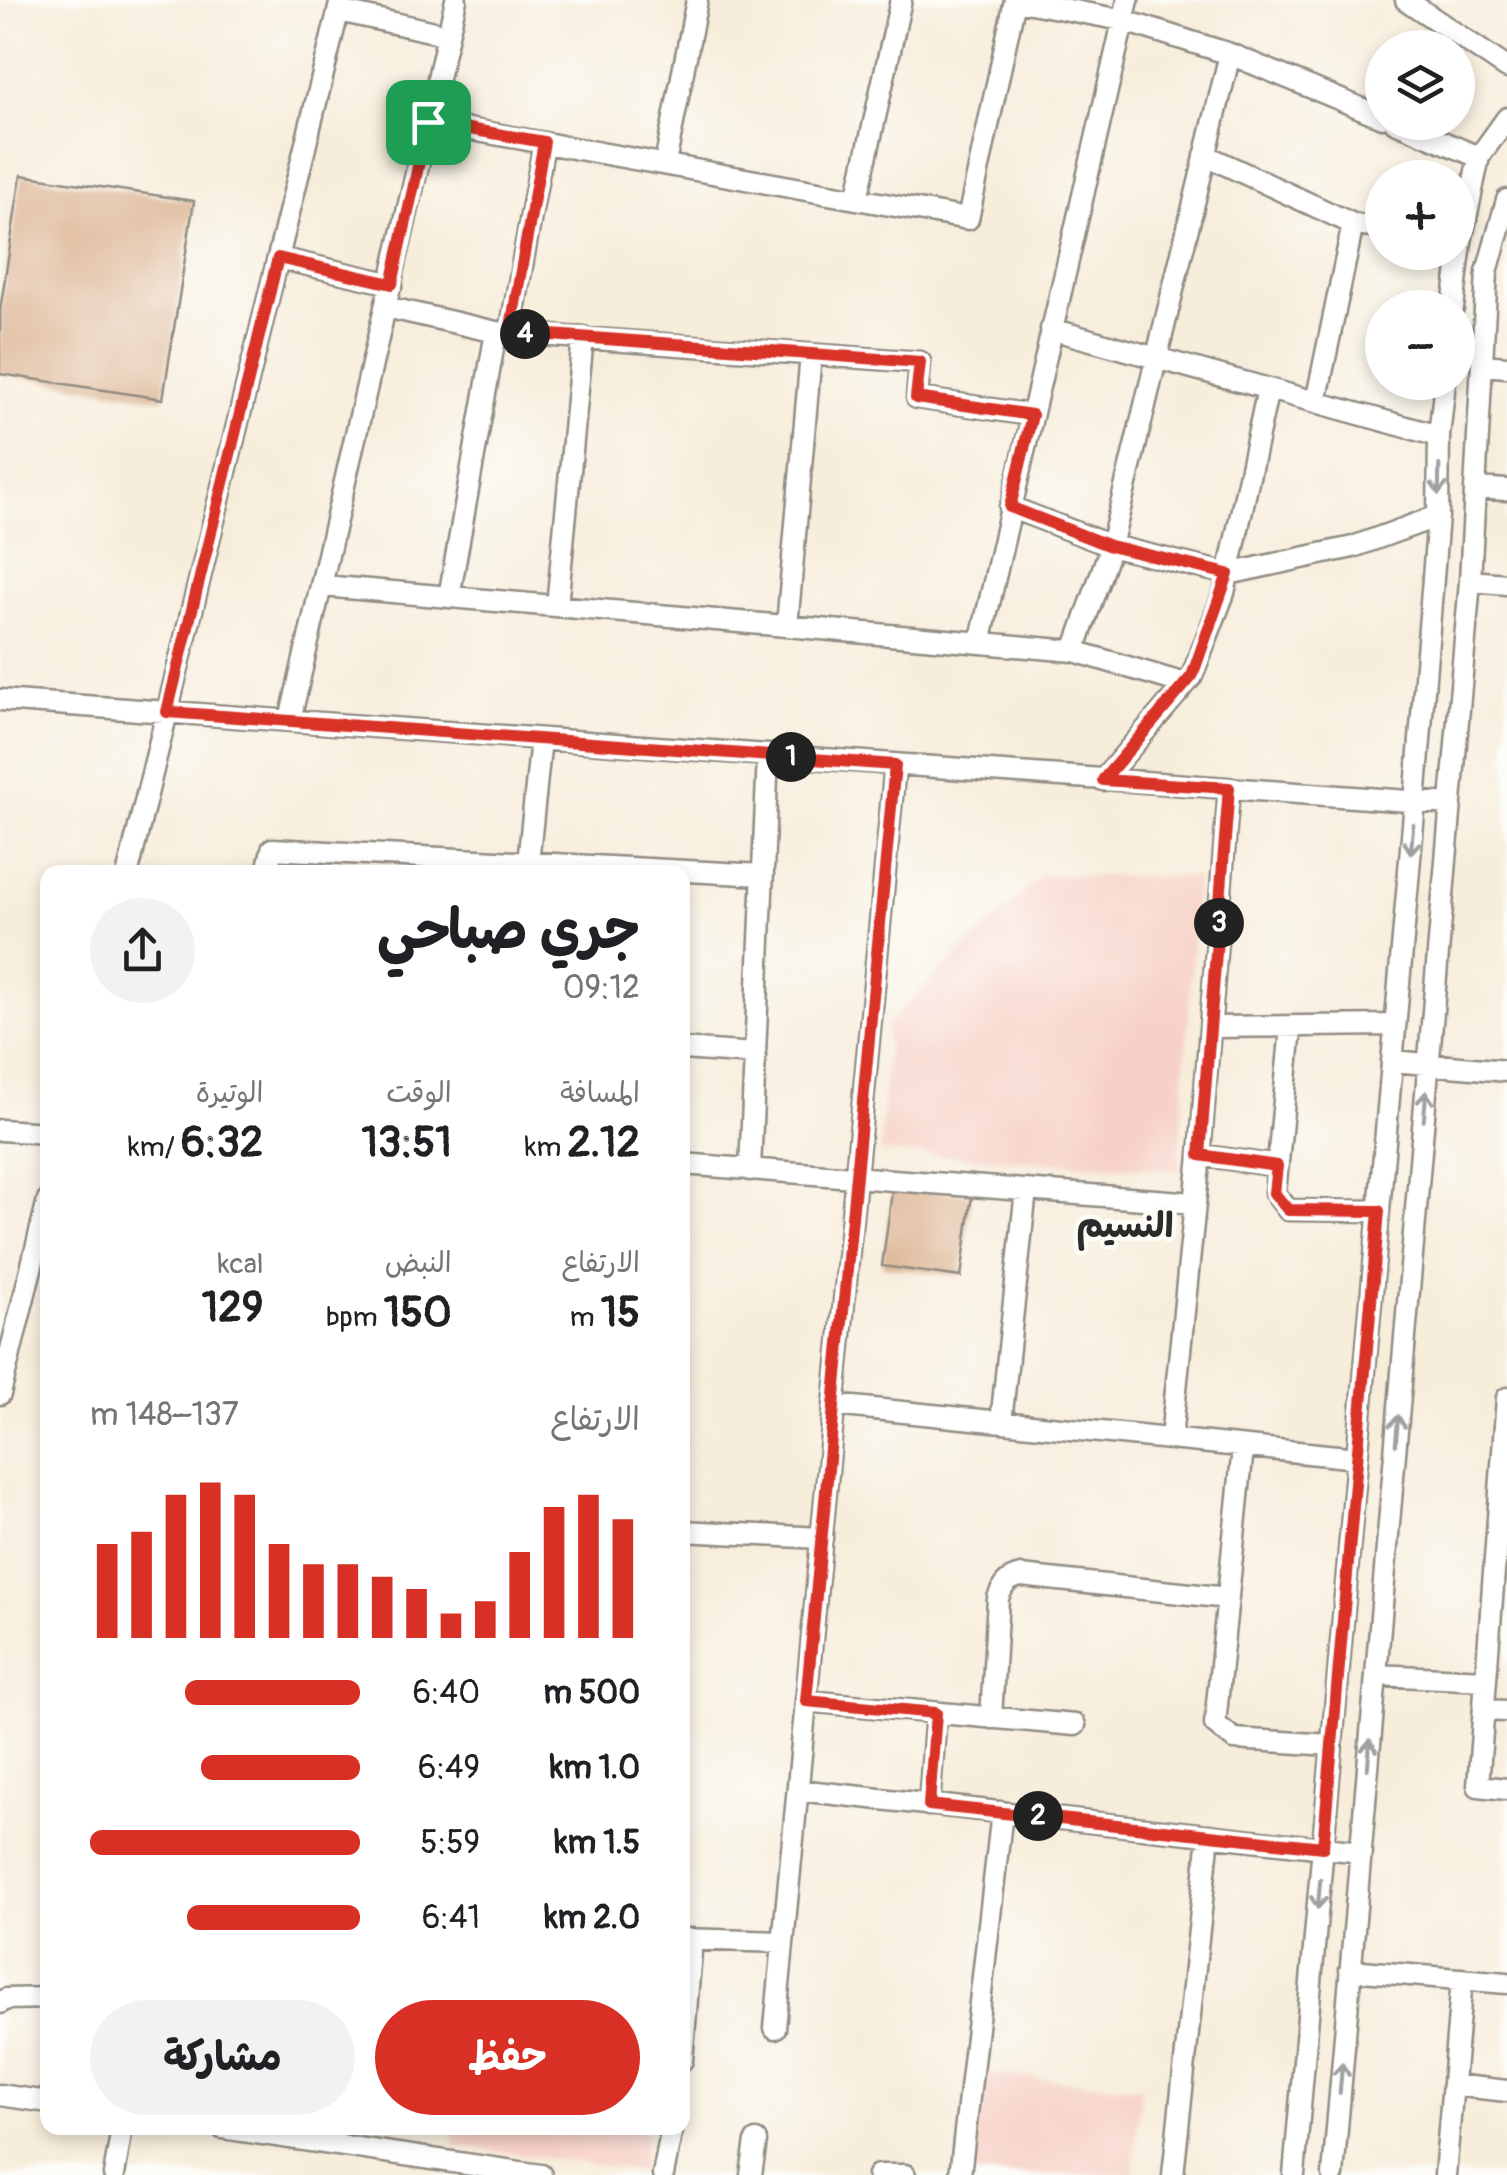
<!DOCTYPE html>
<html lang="ar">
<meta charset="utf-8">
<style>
:root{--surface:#fff;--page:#f2f2f2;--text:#202124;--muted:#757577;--accent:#d93025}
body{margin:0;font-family:Pangolin,"Playpen Sans Arabic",sans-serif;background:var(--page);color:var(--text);direction:rtl;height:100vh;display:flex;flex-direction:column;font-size:38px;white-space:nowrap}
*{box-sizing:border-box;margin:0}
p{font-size:32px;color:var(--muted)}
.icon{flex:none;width:55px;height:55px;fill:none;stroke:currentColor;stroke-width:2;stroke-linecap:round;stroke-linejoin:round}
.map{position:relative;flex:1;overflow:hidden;direction:ltr}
.side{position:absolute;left:40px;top:865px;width:650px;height:1270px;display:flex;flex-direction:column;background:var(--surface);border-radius:20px;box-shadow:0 5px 15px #0003;direction:rtl}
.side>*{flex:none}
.fabs{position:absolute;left:1365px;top:30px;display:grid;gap:20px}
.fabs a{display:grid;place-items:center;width:110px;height:110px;border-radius:50%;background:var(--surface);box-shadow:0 5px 15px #0003;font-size:50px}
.pin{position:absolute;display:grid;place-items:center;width:85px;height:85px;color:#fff;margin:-42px;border-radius:20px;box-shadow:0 5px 15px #0006}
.km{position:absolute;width:50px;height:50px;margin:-25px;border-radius:50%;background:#222;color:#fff;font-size:28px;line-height:50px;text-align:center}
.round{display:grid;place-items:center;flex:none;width:105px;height:105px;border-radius:52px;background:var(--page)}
.head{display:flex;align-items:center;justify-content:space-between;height:170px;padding:0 50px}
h1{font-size:55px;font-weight:700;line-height:75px}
.metrics{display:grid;grid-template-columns:repeat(3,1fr);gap:15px;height:170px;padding:10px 50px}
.metrics div{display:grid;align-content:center}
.metrics b{font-size:42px;font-weight:700}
.metrics small{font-size:28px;font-weight:400}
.metrics p{font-size:28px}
.chart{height:280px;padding:20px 50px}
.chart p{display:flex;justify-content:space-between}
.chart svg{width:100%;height:180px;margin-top:10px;stroke:var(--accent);stroke-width:6}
.button{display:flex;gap:20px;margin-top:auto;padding:20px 50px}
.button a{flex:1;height:115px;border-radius:60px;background:var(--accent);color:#fff;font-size:40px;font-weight:700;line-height:115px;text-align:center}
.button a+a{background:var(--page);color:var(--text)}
ul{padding:0 50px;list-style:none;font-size:32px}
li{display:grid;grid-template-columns:160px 120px 1fr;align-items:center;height:75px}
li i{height:25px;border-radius:12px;background:var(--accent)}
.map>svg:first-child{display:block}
</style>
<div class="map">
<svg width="1507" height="2175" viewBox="0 0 1507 2175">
<rect width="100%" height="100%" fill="#fdfcf7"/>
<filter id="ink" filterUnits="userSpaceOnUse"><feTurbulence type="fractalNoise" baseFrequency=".01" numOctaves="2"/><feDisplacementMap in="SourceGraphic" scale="20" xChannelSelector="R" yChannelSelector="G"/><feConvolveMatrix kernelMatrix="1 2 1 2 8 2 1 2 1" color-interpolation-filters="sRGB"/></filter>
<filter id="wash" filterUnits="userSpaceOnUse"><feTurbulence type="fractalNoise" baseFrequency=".0048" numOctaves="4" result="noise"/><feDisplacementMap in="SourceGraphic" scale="40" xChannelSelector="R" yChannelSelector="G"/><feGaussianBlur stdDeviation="2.25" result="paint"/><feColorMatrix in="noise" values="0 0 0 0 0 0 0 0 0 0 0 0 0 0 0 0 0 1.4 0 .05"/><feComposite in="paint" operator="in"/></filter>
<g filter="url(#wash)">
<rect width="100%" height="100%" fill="#f7eddb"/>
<path fill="#f7d1c7" d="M1042,875L1197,877L1179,1170L880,1152L888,1022Z
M977,2073L1141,2088L1133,2175H967Z
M456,2128H647L641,2171L453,2145Z"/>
<g id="blocks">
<path fill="#dcb392" d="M21,175L194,201L163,399L0,374V310Z
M893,1185L972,1195L961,1277L882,1266Z"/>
</g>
</g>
<g filter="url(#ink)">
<use href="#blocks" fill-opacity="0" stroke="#918c83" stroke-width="2.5"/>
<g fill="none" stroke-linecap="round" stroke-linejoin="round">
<defs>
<path id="minor" d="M1015,0L1122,20L1230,54L1382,117
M1406,0L1507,68
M339,11L448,35
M428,122L968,219L1015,0
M1395,122L1479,157
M1205,155L1353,224
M665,164L697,0
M857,199L901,0
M278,258L392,284
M386,307L496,332L920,362L917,398L1031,415
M1453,308L1461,242L1479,157L1507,118
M1051,329L1439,436
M510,333L544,143
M1482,365L1507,367
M1316,402L1353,224L1382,229
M1475,488L1507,490
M1010,507L1111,546L1228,574L1353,547L1438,516
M1470,581L1507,584
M323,586L1074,651L1185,684
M449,597L496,332
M557,606L583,337
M787,626L811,354
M980,643L1128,0
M1074,651L1111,546L1230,54
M0,700L1451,804
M290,720L456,0
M1103,780L1192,676L1224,593L1268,389
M528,863L541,739
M128,872L341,0
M267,872L272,849L763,875
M1211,1027L1395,1025
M1291,1028L1275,1193L1288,1210L1379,1211
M682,1049L755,1054
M1392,1061L1507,1071
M0,1130L48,1133
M1200,1155L1277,1166
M682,1164L1195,1203
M750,1170L768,755
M0,1394L48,1200
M1507,1398L1478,1786L1507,1789
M834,1405L1357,1458
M1001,1422L1026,1190
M1171,1439L1200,1155L1229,789
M1243,1448L1215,1724L1234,1739L1332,1745
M682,1531L822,1538
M1376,1675L1486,1680
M806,1701L1075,1725
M1484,1710L1507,1711
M991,1718L998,1598C1003,1585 1007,1579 1021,1576L1228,1598
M798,1790L1361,1852
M929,1805L936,1713
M682,1939L783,1942
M1350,1970L1507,1983
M0,2003L6,1999L48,1998
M775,2028L895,765
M682,2060L692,1939
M1453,2085L1507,2091
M0,2095L48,2102
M222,2128L541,2175
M114,2175L122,2128
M663,2175L672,2128
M751,2175L756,2141
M878,2175H905
M960,2175L1002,1812
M1173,2175L1209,1835
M1294,2175L1415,802L1438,516L1439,436L1445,382
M1333,2175L1470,581L1487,272L1507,200
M1445,2175L1462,1979"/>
</defs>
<use href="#minor" stroke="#918c83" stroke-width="25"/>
<use href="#minor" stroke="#fff" stroke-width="20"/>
</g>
<defs><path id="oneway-shaft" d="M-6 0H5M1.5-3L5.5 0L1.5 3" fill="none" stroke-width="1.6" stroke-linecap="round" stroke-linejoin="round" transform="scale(2.5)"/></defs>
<g stroke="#a0a0a0">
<use href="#oneway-shaft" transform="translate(1439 480) rotate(91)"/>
<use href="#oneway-shaft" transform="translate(1412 839) rotate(95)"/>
<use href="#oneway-shaft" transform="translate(1425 1106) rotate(-85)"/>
<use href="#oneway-shaft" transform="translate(1397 1430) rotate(-85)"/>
<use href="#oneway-shaft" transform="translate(1369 1754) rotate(-85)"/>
<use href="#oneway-shaft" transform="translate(1319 1894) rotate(95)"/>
<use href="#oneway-shaft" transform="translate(1341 2078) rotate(-85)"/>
</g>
</g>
<g fill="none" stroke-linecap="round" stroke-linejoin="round" filter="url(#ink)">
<defs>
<path id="route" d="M428,122L544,142L510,332L920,362L916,398L1032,415L1010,507L1110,546L1228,574L1192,676L1103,780L1229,788L1200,1155L1277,1166L1274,1193L1288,1210L1379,1211L1323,1847L929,1805L936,1713L806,1701L895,765L167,712L278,258L392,284Z"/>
</defs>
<use href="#route" stroke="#fff" stroke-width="20"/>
<use href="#route" stroke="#d93025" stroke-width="12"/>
</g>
<g text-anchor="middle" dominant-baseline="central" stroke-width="9" stroke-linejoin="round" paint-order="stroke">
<g font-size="35" font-weight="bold" fill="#2b2b2b" stroke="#fdfcf7">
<text x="1125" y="1226">النسيم</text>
</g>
</g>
</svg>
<div class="fabs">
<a><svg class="icon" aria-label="layers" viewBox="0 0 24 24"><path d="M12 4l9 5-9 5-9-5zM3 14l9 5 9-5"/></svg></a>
<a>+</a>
<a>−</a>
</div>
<div class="pin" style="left:428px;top:122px;background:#1e9e55"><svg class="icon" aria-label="arrive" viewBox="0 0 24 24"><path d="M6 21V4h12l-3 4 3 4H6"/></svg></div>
<b class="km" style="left:791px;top:757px">1</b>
<b class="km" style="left:1038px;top:1816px">2</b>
<b class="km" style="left:1219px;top:923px">3</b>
<b class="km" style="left:525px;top:334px">4</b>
<section class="side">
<div class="head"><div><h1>جري صباحي</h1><p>09:12</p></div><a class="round"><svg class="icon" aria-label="share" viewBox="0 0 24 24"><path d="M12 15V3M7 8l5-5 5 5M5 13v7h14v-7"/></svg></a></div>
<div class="metrics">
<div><p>المسافة</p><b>2.12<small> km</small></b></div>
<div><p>الوقت</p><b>13:51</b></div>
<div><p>الوتيرة</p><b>6:32<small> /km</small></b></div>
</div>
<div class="metrics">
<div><p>الارتفاع</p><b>15<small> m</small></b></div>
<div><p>النبض</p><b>150<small> bpm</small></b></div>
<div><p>kcal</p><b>129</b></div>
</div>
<div class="chart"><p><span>الارتفاع</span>137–148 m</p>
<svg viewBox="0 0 160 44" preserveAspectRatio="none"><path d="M5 44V21M15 44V18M25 44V9M35 44V6M45 44V9M55 44V21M65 44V26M75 44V26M85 44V29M95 44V32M105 44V38M115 44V35M125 44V23M135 44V12M145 44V9M155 44V15"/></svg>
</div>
<ul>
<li><b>500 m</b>6:40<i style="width:65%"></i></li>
<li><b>1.0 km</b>6:49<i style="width:59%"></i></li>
<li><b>1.5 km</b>5:59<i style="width:100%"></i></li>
<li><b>2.0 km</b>6:41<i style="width:64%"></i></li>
</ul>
<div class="button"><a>حفظ</a><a>مشاركة</a></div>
</section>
</div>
